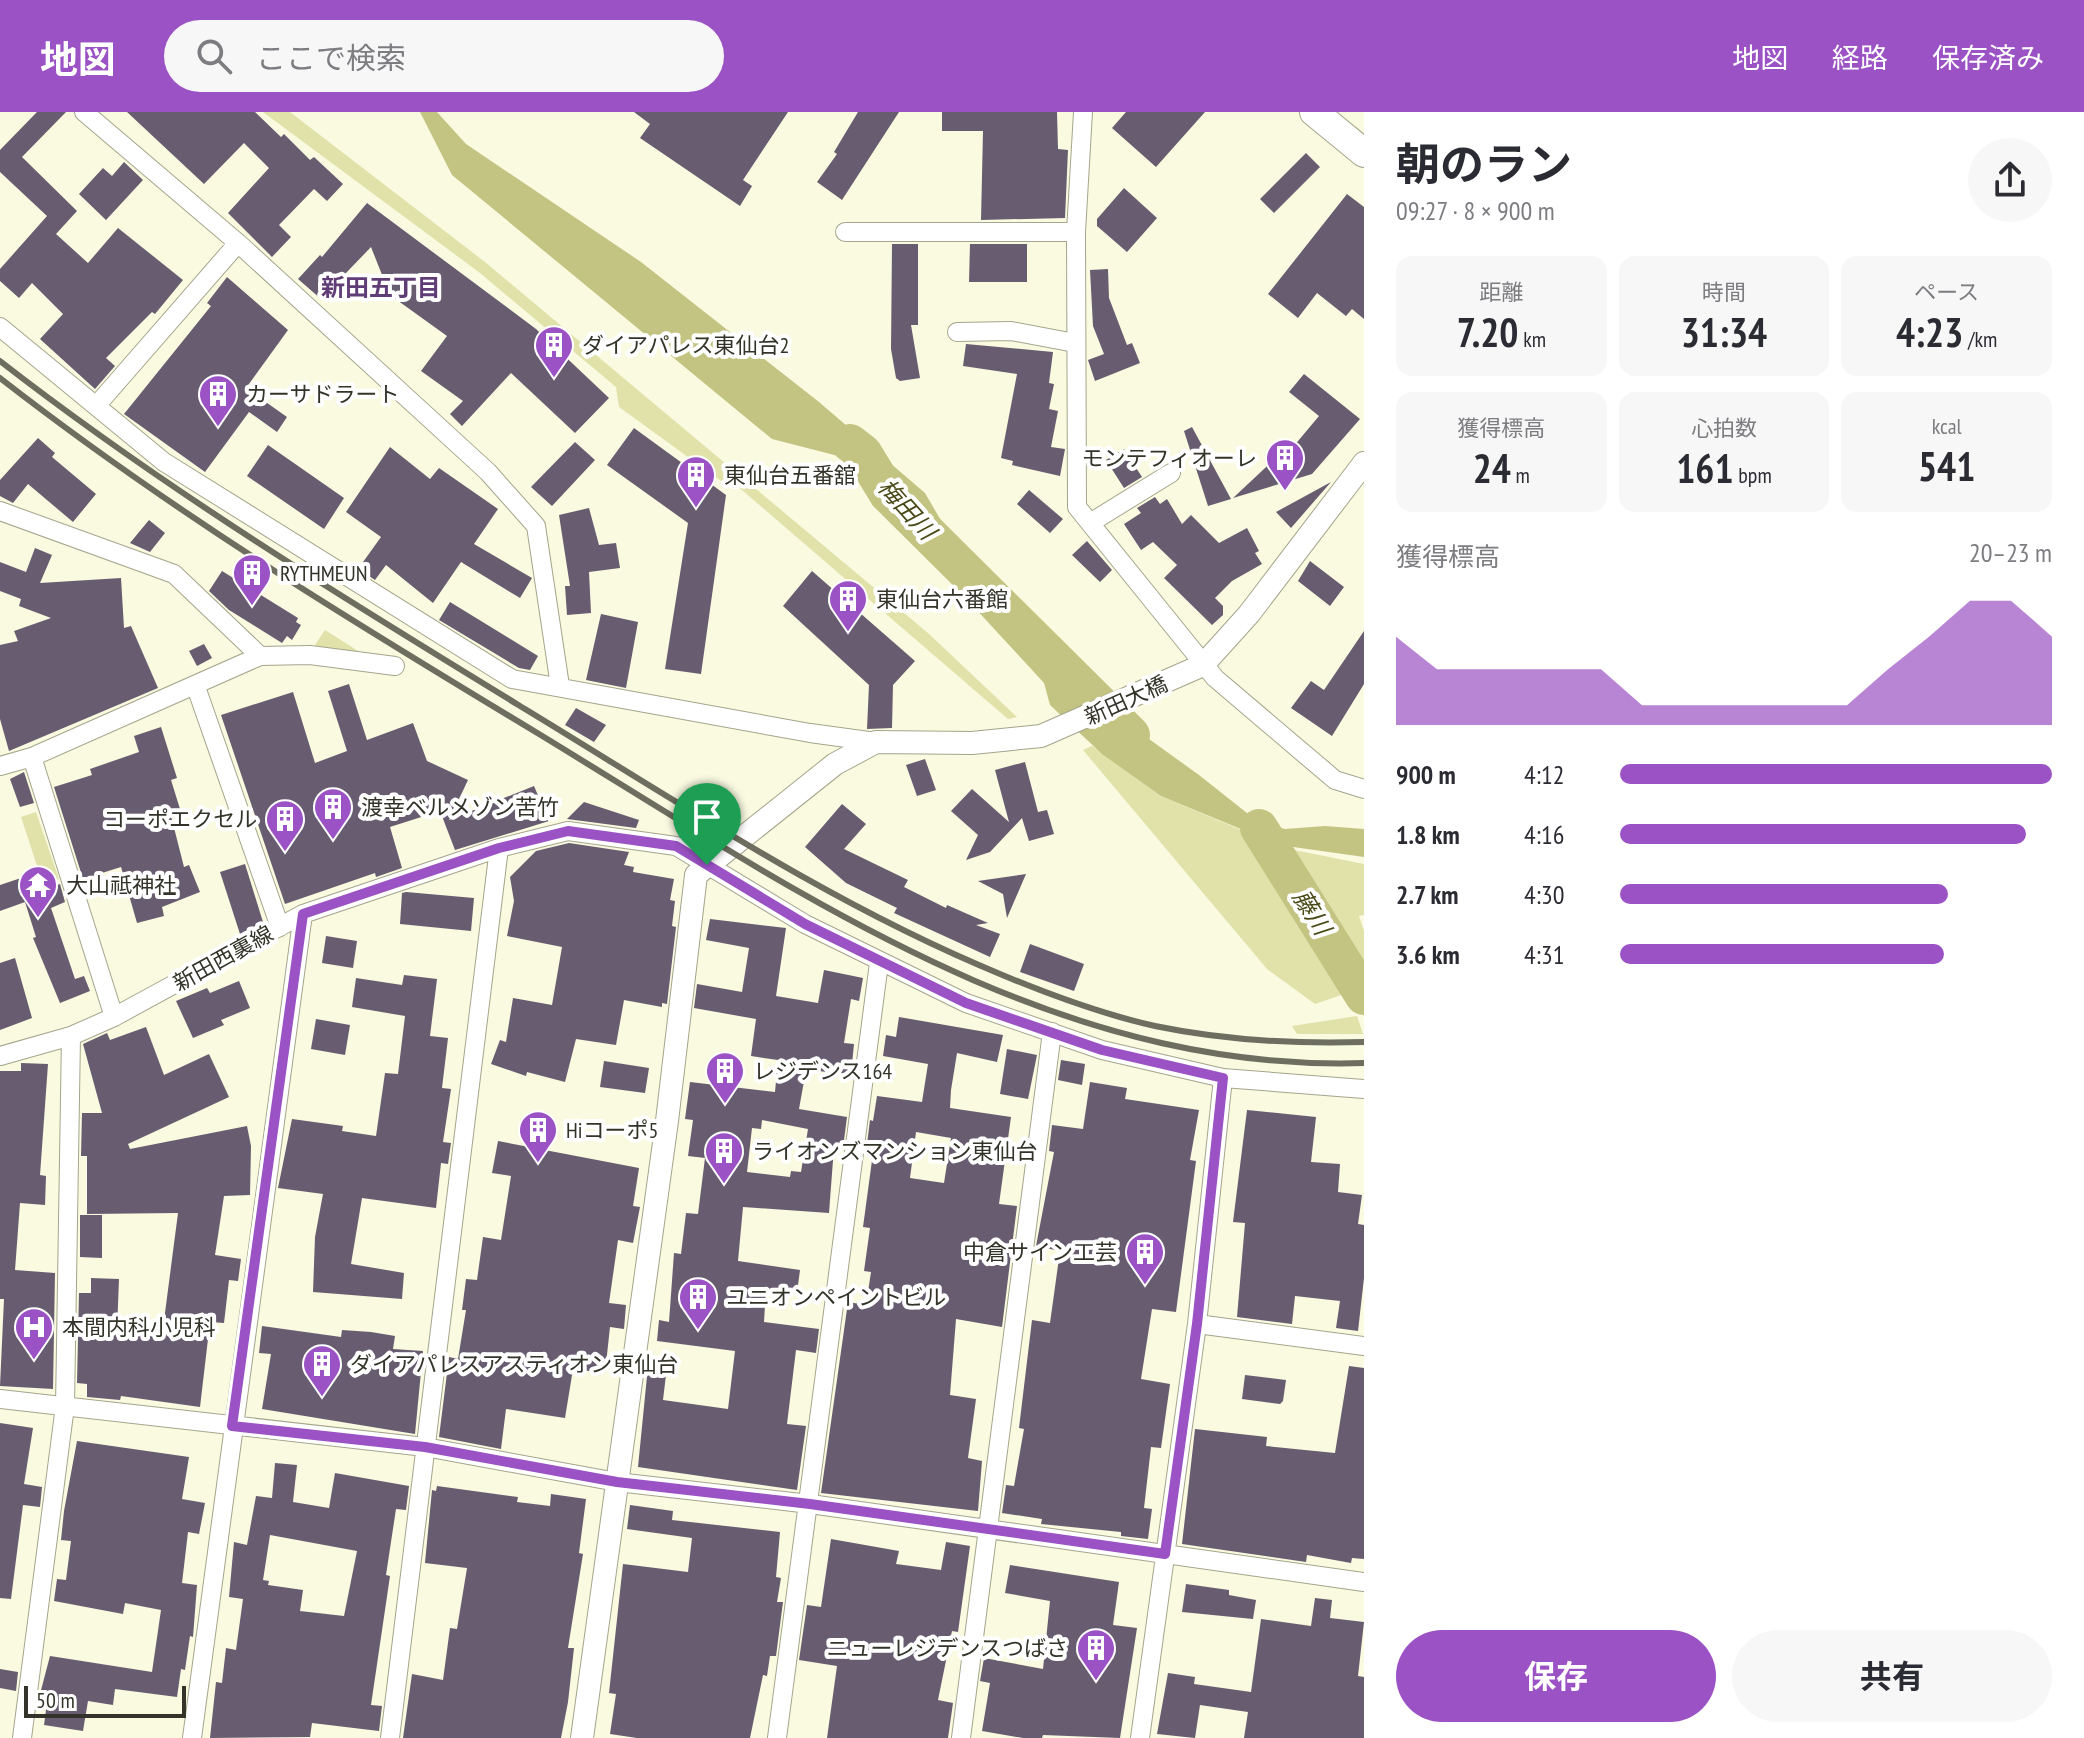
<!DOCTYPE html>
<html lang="ja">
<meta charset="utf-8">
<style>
:root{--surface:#fff;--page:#f7f7f7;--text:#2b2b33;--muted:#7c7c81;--accent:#9b52c4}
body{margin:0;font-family:"PT Sans Narrow","Noto Sans JP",sans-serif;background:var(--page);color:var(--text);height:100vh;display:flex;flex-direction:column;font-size:30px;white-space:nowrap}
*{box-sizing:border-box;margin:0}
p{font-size:26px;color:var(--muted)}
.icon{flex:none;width:44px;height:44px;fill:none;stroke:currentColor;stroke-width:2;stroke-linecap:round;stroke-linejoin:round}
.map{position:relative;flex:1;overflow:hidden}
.details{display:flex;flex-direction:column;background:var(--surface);width:720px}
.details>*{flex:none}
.scale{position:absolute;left:24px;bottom:20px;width:162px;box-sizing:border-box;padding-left:8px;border:4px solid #333329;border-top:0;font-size:22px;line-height:28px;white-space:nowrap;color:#333329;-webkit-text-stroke:6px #fff;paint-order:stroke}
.pin{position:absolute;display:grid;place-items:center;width:68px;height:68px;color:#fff;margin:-82px -34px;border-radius:50% 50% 50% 0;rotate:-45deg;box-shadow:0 0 8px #0007}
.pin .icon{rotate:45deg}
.round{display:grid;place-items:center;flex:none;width:84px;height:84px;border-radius:42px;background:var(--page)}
.summary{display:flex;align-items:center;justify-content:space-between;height:136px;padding:0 32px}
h1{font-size:44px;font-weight:700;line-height:60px}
.stats{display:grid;grid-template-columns:repeat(3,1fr);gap:12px;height:136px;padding:8px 32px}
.stats div{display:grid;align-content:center;border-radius:16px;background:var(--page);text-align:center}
.stats b{font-size:40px;font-weight:700}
.stats small{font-size:22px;font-weight:400}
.stats p{font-size:22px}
.chart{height:224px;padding:16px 32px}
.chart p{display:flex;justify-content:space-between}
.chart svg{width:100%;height:144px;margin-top:8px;fill:var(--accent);opacity:.7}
.action{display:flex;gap:16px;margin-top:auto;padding:16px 32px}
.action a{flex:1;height:92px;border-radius:48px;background:var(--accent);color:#fff;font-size:32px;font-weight:700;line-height:92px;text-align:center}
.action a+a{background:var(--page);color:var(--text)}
ul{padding:0 32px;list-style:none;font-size:26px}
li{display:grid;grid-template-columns:128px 96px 1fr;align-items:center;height:60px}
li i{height:20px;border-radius:10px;background:var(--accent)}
header{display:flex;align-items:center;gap:48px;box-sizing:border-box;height:112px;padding:0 40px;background:var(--accent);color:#fff}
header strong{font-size:38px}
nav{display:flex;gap:44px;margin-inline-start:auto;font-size:28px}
.search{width:560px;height:72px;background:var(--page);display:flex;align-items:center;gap:20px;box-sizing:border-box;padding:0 28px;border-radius:44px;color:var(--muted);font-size:30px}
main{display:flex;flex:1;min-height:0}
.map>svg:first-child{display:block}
</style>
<header>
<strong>地図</strong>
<div class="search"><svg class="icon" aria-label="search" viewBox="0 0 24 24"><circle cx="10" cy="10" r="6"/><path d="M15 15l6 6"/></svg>ここで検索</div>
<nav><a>地図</a><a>経路</a><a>保存済み</a></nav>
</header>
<main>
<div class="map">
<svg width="1364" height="1626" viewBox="0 0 1364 1626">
<rect width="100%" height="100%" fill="#f9fae0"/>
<path fill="#e0e2aa" d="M263,0H290L485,150L928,521L1017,605L1008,607L735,372L728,374L619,295L616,275L480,161Z
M325,518L366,544L313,536Z
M1092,634L1161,684L1253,723L1347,881L1315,892L1267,857L1083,638Z
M36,700L59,767L43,772L21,705Z
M1279,735L1364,752V803L1359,804L1364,819V873L1289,761Z
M1357,904L1363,922H1297L1292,914Z"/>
<path fill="#c3c482" d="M420,0H437L466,32L641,150L819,290L925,381L957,436L1013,497L1056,560L1199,663L1257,709L1285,717L1325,714L1364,717V745L1279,733L1161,684L1102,642L1050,593L1044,571L950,469L912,391L846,346L772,327L452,63Z"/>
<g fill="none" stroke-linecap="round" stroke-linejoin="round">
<path stroke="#c3c482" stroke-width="38" d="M850,331L863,341L888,382L1131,623
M1259,716L1364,884"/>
</g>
<path fill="#685c70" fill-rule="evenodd" d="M37,0H66L22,45L77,99L56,122L88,151L118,116L183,168L155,202L152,200L106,246L115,254L95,277L40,227L63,202L32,171L19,186L0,169V157L47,104L0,60V38Z
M127,0H255L281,25L284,22L310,48L314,45L343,72L327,89L314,77L279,113L291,125L272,145L228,101L269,56L244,31L204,72Z
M634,0H788L743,68L752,74L740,94L640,26L650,12Z
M858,0H899L842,88L817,70L837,42L834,40Z
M942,0H1057L1058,37L1068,38L1065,106L981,108L983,19H942Z
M1126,0H1205L1156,55L1112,16Z
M1306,41L1320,55L1274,101L1260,87Z
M124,50L143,68L106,108L79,82L103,56L112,64Z
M1124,76L1157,106L1127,140L1097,114V107Z
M1347,82L1364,95V207L1352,197L1346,204L1317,181L1298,206L1268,182Z
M367,91L536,217L609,286L575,321L511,261L462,314L450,302L463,289L421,259L447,224L390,183L371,135L321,187L298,167L320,143L322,145Z
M892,132H918V213H911L920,266L900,269L896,266L891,237Z
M970,132H1027V170H969Z
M1108,157L1109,186L1127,233L1132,231L1140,251L1095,269L1088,248L1104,242L1093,214L1090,158Z
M227,165L288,218L246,276L287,305L277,320L249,300L205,360L124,302L211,194L207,191Z
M966,232L1053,240L1049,271L1054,272L1049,297L1058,299L1051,335L1065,337L1060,364L1012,353L1013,349L1001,346L1017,262L963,254Z
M1304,262L1360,307L1312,362L1233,386L1279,343L1283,347L1319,304L1289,280Z
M1192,315L1231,387L1208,394L1184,319Z
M634,316L726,383L701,562L665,557L688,411L607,353Z
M38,326L55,341L52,345L96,382L73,410L28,372L13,391L0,384V368Z
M575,330L595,348L552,394L531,375Z
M268,333L344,386L324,417L247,364Z
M390,335L430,367L439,356L498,397L474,432L532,466L520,486L461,450L433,491L386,453L375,468L358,457L381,425L346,400Z
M1124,337L1142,365L1124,376L1106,348Z
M1331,370L1291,416L1276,400Z
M1029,378L1063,407L1050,421L1017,392Z
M1155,385L1160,392L1167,387L1182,412L1191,403L1219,431L1247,416L1259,439L1255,441L1262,452L1232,469L1215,486L1223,494V503L1212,513L1164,466L1177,453L1153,430L1141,438L1124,412L1141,401L1137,396Z
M589,396L599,433L616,431L620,456L589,460L591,501L567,503L565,474H570L559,403Z
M149,408L165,421L150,440L130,431Z
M1087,429L1112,458L1100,470L1072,443Z
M35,436L52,443L40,471L121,466L124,516L131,514L158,576L9,639L0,607V533L18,529L14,519L51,506L19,494L21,487L0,479V450L26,460Z
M1310,449L1344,475L1330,494L1298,469Z
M222,459L298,506L296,510L301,513L292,528L287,524L282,531L229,498L209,479Z
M812,459L915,549L893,573L892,616L867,617L869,573L783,494Z
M450,490L538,544L530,558L519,556L439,508Z
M601,502L638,510L626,576L586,568Z
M1364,519V572L1332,624L1291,596L1311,569L1324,578Z
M204,532L212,546L197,554L189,539Z
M349,572L367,628L413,611L427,649L468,668L449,708L534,674L549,709L455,738L440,699L390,715L402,756L376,765L375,761L285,792L221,603L293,580L315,651L347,639L328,579Z
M576,596L606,613L594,630L565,613Z
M161,615L177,666L171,668L180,697L170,700L184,755L189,753L200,780L162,795L164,804L137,811L121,755L83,767L54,675L92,663L90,657L139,640L134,624Z
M925,647L936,678L917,684L906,653Z
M1025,650L1038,700L1047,698L1054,722L1029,729L1022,706L990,740L966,748L978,723L951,699L972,677L1009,710L995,658Z
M24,660L34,691L20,695L10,667Z
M584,690L639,708L636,716L567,707Z
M842,692L866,712L844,737L908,768L904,775L946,796L947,793L988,811L976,813L1000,822L990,845L894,801L897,796L846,771L805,735Z
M569,731L629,740L624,753L634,755L633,760L674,767L670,788L675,789L672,814L676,815L667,892L662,891V895L624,888L616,933L576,927L565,970L527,960L526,964L491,952L500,928L506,930L513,886L552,893L562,835L507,824L514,789L510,765L536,739Z
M245,752L263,810L240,822L220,760Z
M1026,762L1007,806L1003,782L978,769Z
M27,764L33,782L60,772L65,790L51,796L75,867L84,864L90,879L60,891L33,826L36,825L25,790L0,799V773Z
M406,780L474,786L471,819L400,812L402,781Z
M710,807L786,816L776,884L818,891L824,858L863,866L859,889L851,887L844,931L854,932L851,962L806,958L799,997L847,1005L843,1036L834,1035L829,1101L743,1095L738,1149L800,1158L797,1181L766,1177L764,1210L819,1217L816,1241L796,1238L787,1312L806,1314L797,1378L638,1355L649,1244L668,1246L663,1288L728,1297L735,1239L657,1229L659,1208L669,1210L674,1141L681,1142L686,1101L698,1102L705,1046L688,1044L693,1008L685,1007L690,970L775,980L778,948L751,944L756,907L694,896L697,872L742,880L749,836L706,828ZM762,1008L808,1017L801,1060L791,1059L790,1065L747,1060L752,1016L761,1017Z
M326,824L357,829L353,856L322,851Z
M1030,832L1084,852L1074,879L1020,860Z
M15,846L32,906L0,918V851Z
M404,863L437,867L430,924L448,926L442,976L451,977L443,1030L451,1031L448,1052L441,1051L436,1096L362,1086L351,1152L404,1161L402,1187L313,1180L315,1125L323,1082L278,1076L292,1007L343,1014L342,1019L376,1024L385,961L398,962L405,904L352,895L356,866L402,873Z
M239,869L250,896L221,908L224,913L193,926L176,889L207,876L210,881Z
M899,905L1003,923L997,950L957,941L951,978L950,996L1011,1005L999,1092L1017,1094L1002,1215L956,1207L950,1283L976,1287L968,1346L982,1349L978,1399L821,1381L848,1190L866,1193L871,1160L864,1159L870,1116L863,1115L873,1041L866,1040L870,1008L873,1009L877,984L922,990L928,952L883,944L886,923L896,925ZM916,1020L951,1026L944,1071L910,1066Z
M316,907L350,913L345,943L311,937Z
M146,915L164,963L209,942L229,985L128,1032L130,1037L247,1014L251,1034L250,1083L224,1084L215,1143L241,1147L238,1169L229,1168L224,1211L210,1210L200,1295L121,1284L120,1288L87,1285V1272L77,1271L79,1181H91V1166L119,1167L117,1219L162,1224L178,1101L87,1102V1044H81L82,1001H102L83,932L107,921L110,928Z
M1007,937L1037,943L1028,987L1000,982Z
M1061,948L1085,952L1082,973L1058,968Z
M604,949L649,956L645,981L600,975Z
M21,951L48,952L40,1063L46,1064L45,1093L20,1091L15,1158L55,1161L53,1277L0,1274L4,1187H0V959H21Z
M1090,970L1127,976L1125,987L1199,998L1190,1048L1196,1049L1176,1200L1152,1197L1141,1267L1170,1272L1161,1336L1151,1335L1144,1396L1152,1397L1148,1427L1121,1424V1420L1041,1412L1042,1407L1002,1401L1006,1373L1014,1374L1024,1317L1019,1316L1032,1208L1050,1211L1060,1139L1036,1134L1054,1040L1049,1039L1052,1013L1083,1017Z
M1247,998L1316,1005L1311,1050L1340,1052L1338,1080L1362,1083L1358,1112L1364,1113V1166L1358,1219L1336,1216L1340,1189L1295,1184L1292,1212L1237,1205L1245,1111L1233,1110Z
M498,1029L639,1056L633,1094L640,1095L633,1131L618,1128L609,1191L626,1193L624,1217L610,1215L605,1261L573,1257L565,1306L506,1297L501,1337L439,1325L449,1245L458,1247L466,1198H462L466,1167L477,1168L483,1125L501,1128L511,1064L492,1061Z
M80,1103H102V1146L80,1145Z
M262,1214L341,1225L342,1218L371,1220L395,1224L393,1237L423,1239L415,1322L262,1297L271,1242L259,1241Z
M1349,1254L1364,1256V1447L1352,1446L1351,1451L1307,1443L1306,1450L1182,1432L1195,1317L1267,1325L1266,1334L1335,1341Z
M1245,1263L1286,1268L1283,1289L1280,1292L1242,1287Z
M0,1311L33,1316L24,1372L42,1375L40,1395L23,1393L11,1487L0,1486Z
M77,1329L189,1345L182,1387L205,1391L199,1422L188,1420L182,1471L197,1473L193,1525L190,1524L185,1558L181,1557L177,1585L115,1577L113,1593L88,1589L83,1619L44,1613L48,1583L40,1582L50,1544L152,1560L161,1498L125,1491L123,1502L54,1489L57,1467L66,1468L71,1429L61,1428L64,1399Z
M275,1351L297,1353L293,1390L329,1396L335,1361L409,1374L406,1398L396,1397L386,1463L390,1464L371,1593L382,1594L379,1619L312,1611L310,1625L210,1626L216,1570L222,1571L226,1536L236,1538L243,1487L229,1485L234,1430L247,1433L256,1384L272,1386ZM270,1423L357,1439L344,1504L300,1499L303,1478L268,1473L269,1469L263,1468Z
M437,1374L518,1385L517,1390L550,1394L551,1382L586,1387L579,1441L583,1442L568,1536H574L568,1590L561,1626H403L412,1562L443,1568L450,1516L457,1517L467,1456L425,1451L432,1378L436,1379Z
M630,1393L673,1399L672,1408L780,1420L776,1465L781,1466L777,1490H783L776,1544H770L767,1564L763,1563L750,1626H637L610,1622L616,1582L609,1581L623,1452L688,1460L692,1426L627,1417Z
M831,1427L899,1439L896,1452L941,1458L946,1430L970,1434L958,1520L952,1519L938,1588L953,1591L948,1626H827L837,1554L799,1548L807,1493L821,1495Z
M1010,1453L1119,1470L1113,1513L1137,1516L1120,1626L1043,1623L1042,1626H1023L982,1619L990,1571L980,1569L984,1546L1043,1557L1050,1489L1005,1481Z
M1186,1472L1229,1478V1483L1256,1488L1253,1507L1182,1500Z
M1315,1486L1332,1488L1330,1506L1364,1510L1358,1564L1364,1565V1626H1244L1248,1600L1200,1593L1195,1626L1157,1622L1168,1561L1195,1565L1194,1572L1251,1580L1261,1507L1311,1514Z
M0,1557L18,1560L16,1579L0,1576Z"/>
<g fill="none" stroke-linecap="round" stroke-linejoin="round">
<defs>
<path id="minor" d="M84,0L238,131L488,360L536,414L560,574
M1083,0L1076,120L1077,395L1215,566L1335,668L1364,677
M845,120H1076
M0,215L164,350L512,567L810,621L876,630
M957,220L1011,219L1075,231
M96,294L238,131
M0,399L174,462L260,544
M1090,411L1171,361
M196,575L280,815
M32,645L114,905
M0,654L32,645L260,544L310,543L395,554
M0,944L71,924L114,905L303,802L499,736L568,719L676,734L805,812L966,891L1102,938L1223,966L1197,1212L1140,1626
M1223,966L1364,977
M1197,1212L1364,1234
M0,1287L425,1335L617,1370L810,1392L1364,1470
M22,1626L65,1294L71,924
M192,1626L303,802
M390,1626L499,736
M777,1626L879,851
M961,1626L1052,920"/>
<path id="tertiary" d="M582,1626L667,1009L696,763L835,652L876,630L972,631L1041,624L1203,553L1249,502L1364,351"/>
<path id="trunk" d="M1314,0L1364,41"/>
</defs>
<use href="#minor" stroke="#a4a58c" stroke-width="20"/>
<use href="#tertiary" stroke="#a4a58c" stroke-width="24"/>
<use href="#trunk" stroke="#a4a58c" stroke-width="30"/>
<use href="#minor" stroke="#fff" stroke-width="18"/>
<use href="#tertiary" stroke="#fff" stroke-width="22"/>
<use href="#trunk" stroke="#fff" stroke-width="28"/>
<path stroke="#6d6e5f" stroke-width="6" d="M0,249C166,378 345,487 525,597C680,691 832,793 1000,862C1050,883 1101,902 1155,914C1222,928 1295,932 1364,930
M0,266C172,400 353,510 539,622C794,777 1051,961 1364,951"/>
</g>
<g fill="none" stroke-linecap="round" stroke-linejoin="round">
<defs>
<path id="route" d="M568,719L676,734L805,812L966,891L1102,938L1223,966L1197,1212L1165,1442L810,1392L617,1370L425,1335L232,1314L303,802L499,736Z"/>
</defs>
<use href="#route" stroke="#fff" stroke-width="16"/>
<use href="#route" stroke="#9b52c4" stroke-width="10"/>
</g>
<defs>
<symbol id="building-pin" viewBox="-11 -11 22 30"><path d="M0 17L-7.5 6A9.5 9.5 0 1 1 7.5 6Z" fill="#9b52c4" stroke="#fff"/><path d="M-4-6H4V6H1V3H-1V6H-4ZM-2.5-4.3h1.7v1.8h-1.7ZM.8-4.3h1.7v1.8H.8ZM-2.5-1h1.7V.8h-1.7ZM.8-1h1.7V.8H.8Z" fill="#fff"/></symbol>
<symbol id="temple-pin" viewBox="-11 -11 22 30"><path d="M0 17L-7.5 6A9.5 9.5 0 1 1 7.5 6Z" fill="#9b52c4" stroke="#fff"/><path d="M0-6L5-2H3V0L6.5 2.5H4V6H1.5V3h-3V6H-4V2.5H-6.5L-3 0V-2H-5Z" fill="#fff"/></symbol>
<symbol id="hospital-pin" viewBox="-11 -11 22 30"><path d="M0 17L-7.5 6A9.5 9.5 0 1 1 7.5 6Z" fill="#9b52c4" stroke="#fff"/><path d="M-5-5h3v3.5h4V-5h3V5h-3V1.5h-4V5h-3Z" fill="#fff"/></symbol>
</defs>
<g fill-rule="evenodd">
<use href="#building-pin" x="532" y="211" width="44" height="60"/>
<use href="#building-pin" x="196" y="260" width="44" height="60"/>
<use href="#building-pin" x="1263" y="324" width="44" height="60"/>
<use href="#building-pin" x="674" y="341" width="44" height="60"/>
<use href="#building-pin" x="230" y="439" width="44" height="60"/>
<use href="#building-pin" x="826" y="465" width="44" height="60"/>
<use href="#building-pin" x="311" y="673" width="44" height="60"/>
<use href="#building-pin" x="263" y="685" width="44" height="60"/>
<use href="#temple-pin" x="16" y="751" width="44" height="60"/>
<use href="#building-pin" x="703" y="937" width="44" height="60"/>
<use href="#building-pin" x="516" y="996" width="44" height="60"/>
<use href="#building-pin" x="702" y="1017" width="44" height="60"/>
<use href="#building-pin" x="1123" y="1118" width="44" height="60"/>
<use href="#building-pin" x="676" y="1163" width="44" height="60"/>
<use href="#hospital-pin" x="12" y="1193" width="44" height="60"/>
<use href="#building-pin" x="300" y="1230" width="44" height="60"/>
<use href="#building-pin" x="1074" y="1514" width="44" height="60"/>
</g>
<g text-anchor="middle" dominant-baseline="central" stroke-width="8" stroke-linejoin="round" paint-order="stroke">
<g font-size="22" fill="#333329" stroke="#fff" text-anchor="start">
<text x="582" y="233">ダイアパレス東仙台2</text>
<text x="246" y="282">カーサドラート</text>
<text x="1257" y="346" text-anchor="end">モンテフィオーレ</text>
<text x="724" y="363">東仙台五番舘</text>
<text x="280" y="461">RYTHMEUN</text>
<text x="876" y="487">東仙台六番館</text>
<text x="361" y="695">渡幸ベルメゾン苦竹</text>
<text x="257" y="707" text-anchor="end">コーポエクセル</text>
<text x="66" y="773">大山祗神社</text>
<text x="753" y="959">レジデンス164</text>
<text x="566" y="1018">Hiコーポ5</text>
<text x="752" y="1039">ライオンズマンション東仙台</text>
<text x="1117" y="1140" text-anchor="end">中倉サイン工芸</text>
<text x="726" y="1185">ユニオンペイントビル</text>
<text x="62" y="1215">本間内科小児科</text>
<text x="350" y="1252">ダイアパレスアスティオン東仙台</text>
<text x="1068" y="1536" text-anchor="end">ニューレジデンスつばさ</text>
</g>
<g font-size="22" fill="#333329" stroke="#fff">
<text transform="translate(1126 588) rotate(-24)">新田大橋</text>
<text transform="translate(223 846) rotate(-29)">新田西裏線</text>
</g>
<g font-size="24" font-weight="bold" fill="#613d77" stroke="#fff">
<text x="381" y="175">新田五丁目</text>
</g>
<g font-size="24" font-style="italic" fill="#4a4a18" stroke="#fff">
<text transform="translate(907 397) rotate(48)">梅田川</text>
<text transform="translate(1312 800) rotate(58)">藤川</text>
</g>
</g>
</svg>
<div class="scale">50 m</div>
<div class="pin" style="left:707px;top:753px;background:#1e9e55"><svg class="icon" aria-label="arrive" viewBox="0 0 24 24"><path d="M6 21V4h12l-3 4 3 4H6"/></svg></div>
</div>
<section class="details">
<div class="summary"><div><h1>朝のラン</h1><p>09:27 · 8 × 900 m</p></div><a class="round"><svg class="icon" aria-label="share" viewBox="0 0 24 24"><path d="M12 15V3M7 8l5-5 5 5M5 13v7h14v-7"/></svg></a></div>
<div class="stats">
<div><p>距離</p><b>7.20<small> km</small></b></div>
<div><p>時間</p><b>31:34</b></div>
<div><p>ペース</p><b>4:23<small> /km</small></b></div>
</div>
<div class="stats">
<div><p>獲得標高</p><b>24<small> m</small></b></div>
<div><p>心拍数</p><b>161<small> bpm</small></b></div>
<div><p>kcal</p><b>541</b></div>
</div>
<div class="chart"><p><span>獲得標高</span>20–23 m</p>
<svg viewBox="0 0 160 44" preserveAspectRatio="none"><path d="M0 44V17L10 27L20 27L30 27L40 27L50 27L60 38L70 38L80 38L90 38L100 38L110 38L120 27L130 17L140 6L150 6L160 17V44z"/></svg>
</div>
<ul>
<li><b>900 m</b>4:12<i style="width:100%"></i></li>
<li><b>1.8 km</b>4:16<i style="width:94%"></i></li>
<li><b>2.7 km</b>4:30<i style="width:76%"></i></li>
<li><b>3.6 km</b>4:31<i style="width:75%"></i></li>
</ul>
<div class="action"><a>保存</a><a>共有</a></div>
</section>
</main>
